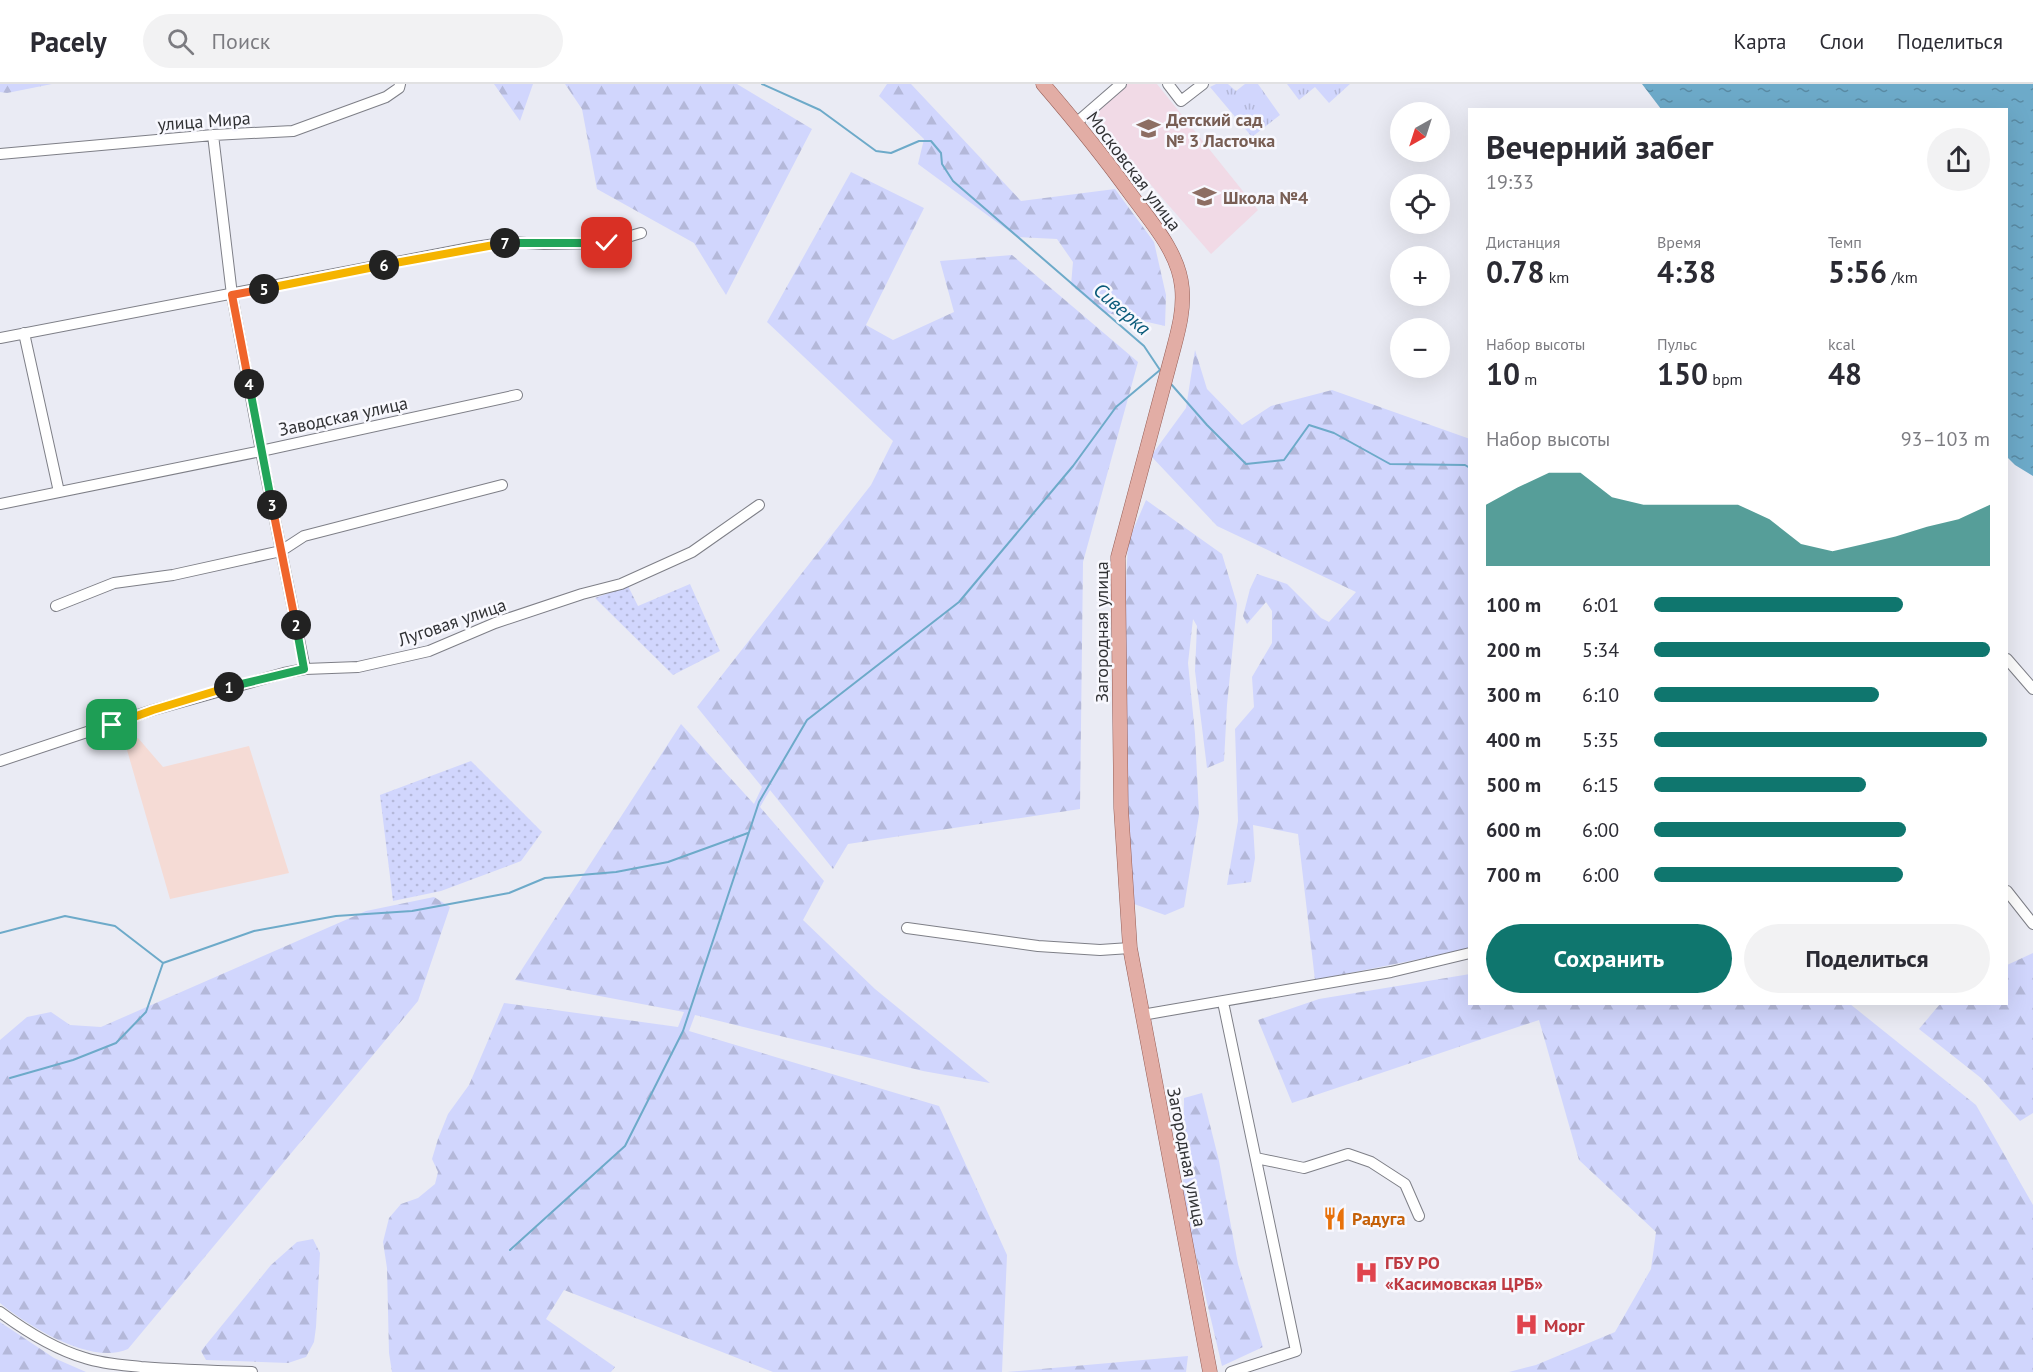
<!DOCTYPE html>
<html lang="ru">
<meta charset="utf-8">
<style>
:root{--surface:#fff;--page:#f2f2f3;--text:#2b2b33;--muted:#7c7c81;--line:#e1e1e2;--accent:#0f766e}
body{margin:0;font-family:"PT Sans",sans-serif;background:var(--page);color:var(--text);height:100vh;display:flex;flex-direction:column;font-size:22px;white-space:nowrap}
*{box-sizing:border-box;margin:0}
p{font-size:20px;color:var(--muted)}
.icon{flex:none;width:33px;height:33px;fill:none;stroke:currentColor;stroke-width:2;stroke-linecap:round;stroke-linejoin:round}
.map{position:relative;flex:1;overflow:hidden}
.drawer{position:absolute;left:1468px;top:24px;width:540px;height:897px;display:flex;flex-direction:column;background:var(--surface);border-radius:0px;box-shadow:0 6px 24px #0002}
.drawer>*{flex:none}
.needle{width:39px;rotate:219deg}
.fabs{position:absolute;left:1390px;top:18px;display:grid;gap:12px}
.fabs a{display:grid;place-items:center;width:60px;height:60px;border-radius:50%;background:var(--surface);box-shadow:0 6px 24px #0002;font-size:30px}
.pin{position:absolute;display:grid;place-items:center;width:51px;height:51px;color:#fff;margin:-26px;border-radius:12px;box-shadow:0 3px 9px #0006}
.km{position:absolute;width:30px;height:30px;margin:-15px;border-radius:50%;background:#222;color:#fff;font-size:16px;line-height:30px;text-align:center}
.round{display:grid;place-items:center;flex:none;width:63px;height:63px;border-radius:32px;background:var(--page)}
.headline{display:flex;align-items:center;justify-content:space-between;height:102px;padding:0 18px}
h1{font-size:33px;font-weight:600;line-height:45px}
.stats{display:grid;grid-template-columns:repeat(3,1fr);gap:9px;height:102px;padding:6px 18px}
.stats div{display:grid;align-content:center}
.stats b{font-size:30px;font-weight:600}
.stats small{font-size:16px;font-weight:400}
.stats p{font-size:16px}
.chart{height:168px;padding:12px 18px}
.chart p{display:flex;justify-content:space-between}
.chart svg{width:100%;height:108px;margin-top:6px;fill:var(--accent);opacity:.7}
.cta{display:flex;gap:12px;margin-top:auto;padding:12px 18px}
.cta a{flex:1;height:69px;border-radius:36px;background:var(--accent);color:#fff;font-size:24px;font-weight:600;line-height:69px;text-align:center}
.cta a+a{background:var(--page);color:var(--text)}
ul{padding:0 18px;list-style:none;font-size:20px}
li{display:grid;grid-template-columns:96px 72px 1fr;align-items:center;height:45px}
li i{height:15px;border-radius:8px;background:var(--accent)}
header{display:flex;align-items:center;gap:36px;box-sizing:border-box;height:84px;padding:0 30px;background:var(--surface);border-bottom:2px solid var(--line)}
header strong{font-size:28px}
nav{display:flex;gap:33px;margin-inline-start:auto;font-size:21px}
.search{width:420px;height:54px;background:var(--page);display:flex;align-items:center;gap:15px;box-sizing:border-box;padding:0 21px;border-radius:33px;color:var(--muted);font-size:22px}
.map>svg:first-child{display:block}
</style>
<header>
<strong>Pacely</strong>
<div class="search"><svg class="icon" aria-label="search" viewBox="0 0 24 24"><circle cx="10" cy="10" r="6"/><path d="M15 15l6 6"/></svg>Поиск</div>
<nav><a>Карта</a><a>Слои</a><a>Поделиться</a></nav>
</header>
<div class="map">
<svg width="2033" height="1288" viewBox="0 0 2033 1288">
<defs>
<pattern id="grass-tufts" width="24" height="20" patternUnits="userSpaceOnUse" patternTransform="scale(1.5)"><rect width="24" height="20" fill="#d1d6fd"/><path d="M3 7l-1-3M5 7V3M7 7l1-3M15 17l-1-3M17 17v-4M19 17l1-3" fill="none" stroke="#b4b8d9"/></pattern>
<pattern id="forest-firs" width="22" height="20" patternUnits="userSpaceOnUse" patternTransform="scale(1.5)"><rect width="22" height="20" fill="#d1d6fd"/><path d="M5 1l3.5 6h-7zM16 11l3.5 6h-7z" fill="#b4b8d9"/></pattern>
<pattern id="garden-dots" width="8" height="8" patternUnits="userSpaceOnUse" patternTransform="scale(1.5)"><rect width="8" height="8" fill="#d1d6fd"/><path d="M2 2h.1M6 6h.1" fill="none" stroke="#b4b8d9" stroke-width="1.8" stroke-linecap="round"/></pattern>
<pattern id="water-ripples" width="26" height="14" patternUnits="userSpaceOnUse" patternTransform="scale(1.5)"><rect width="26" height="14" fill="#6daac9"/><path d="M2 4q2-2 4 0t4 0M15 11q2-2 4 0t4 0" fill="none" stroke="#5a8ba4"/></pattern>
</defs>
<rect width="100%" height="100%" fill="#eaebf4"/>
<path fill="#f5dbd5" d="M138,654L163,683L249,662L289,789L170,815L125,659Z"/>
<path fill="#f1dae6" d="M1126,0H1157L1258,126L1211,170L1091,32Z"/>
<path fill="url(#grass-tufts)" d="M1216,0H1228L1236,7L1245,0H1258L1280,31L1252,53L1210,3Z
M1287,0H1350L1329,19L1315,3L1299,16Z"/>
<path fill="url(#forest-firs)" d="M0,0H52L7,9L0,8Z
M494,0H533L520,37Z
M565,0H737L812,45L726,211L694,159L597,105L582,25Z
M887,0H911L1021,117L1115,105L1154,158L1166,211L1165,242L1103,228L1071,201L1073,178L1057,155L1017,153L918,80L924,55L879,12Z
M851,88L924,124L866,241L893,256L954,228L940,177L1012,171L1138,278L1083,478L1080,725L848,760L833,785L770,706L760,723L824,797L803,836L875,905L990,999L923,987L695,931L689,947L939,1022L1007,1171L1002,1288H773L564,1206L546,1235L615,1283L611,1288H392L389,1269L387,1184L383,1158L389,1134L401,1120L418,1114L435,1100L438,1088L432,1075L438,1055L448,1030L469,1001L504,919L678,943L684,928L515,896L681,640L754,720L762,703L697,623L871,401L893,357L767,238Z
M1195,266L1207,305L1242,341L1271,322L1332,306L1470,355V865L1315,896L1298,750L1253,741L1255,774L1251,798L1227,801L1238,737L1235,645L1254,623L1252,593L1272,559V527L1266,518L1247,540L1243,532L1250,505L1257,490L1287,500L1321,534L1329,538L1356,508L1217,442L1151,372L1186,324Z
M1146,416L1222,470L1237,520L1227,621L1224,677L1207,684L1195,587L1197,542L1193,535L1188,579L1195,650L1199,731L1184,823L1165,831L1134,820L1131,796L1126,717L1123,561L1128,458Z
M434,813L450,823L418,917L128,1265C92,1282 28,1242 0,1219V956L27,933L51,928L70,941L101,943L366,827Z
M2033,869V1029L2020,1037L1981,994L1919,945L1940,920H2007V881Z
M1470,890V920H1850L1976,1021L2033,1121V1288H1509L1536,1281L1615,1248L1651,1185L1656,1148L1579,1076L1539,936L1292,1019L1258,936L1319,915Z
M1202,1009L1219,1077L1238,1180L1263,1263L1222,1282L1183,1117L1184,1014Z
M313,1155L320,1169L316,1243L314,1258L306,1273L288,1279L206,1276L201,1267L271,1181L297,1158Z
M0,1238L54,1274L86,1288H0Z
M1188,1272L1186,1288H1007Z"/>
<path fill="url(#garden-dots)" d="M690,500L720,567L673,591L595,514L628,502L638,522Z
M471,677L542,748L521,777L441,807L393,817L380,711Z"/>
<path fill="url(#water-ripples)" d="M1642,0H2033V392L2015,381L2007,373V26L1661,25Z"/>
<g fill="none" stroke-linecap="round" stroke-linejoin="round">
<path stroke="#6daac9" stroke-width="2" d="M762,0L820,26L876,67L891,69L919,57H931L941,69L942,80L953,97L1144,262L1160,286
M1171,300L1207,341L1246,380L1284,376L1309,341L1334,349L1390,380L1465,381L1470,384
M0,849L65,832L115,842L163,879
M163,879L254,847L336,832L412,827L509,809L545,794L616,788L668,778L748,749
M10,994L73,976L116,959L146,928L163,879
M510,1166L625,1062L683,947L759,718L807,636L959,518L1073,382L1116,323L1160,286"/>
<defs>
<path id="minor" d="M1168,0L1181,17L1203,0
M1076,39L1121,0
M213,51L232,211L261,367L305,585
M0,70L213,51L293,47L386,13L399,4L400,0
M24,249L59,408
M0,254L475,163L509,158L544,160L607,159L641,149
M0,420L261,367L517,311
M56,522L114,499L173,491L281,467L304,452L502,401
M2007,575L2033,605
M0,677L153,626L284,589L305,585L358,583L429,567L495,539L582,510L621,500L692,468L759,421
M2007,807L2033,840
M907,844L1038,862L1100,866L1130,864
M1223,918L1296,1267L1231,1288
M1142,931L1391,888L1470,869
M1256,1074L1304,1084L1348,1070L1371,1078L1405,1100L1419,1132
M0,1228C27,1248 54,1265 85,1274C103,1280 122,1281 141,1283C178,1286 215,1287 252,1288"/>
<path id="major" d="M1043,0C1074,36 1104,73 1132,112C1152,139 1179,169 1182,204C1184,225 1179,244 1174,263L1118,473L1121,724L1130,864L1210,1288"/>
</defs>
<use href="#minor" stroke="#7e7f87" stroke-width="12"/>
<use href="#major" stroke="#985f57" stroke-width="15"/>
<use href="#minor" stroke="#fff" stroke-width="10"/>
<use href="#major" stroke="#e2ada5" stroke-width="14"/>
</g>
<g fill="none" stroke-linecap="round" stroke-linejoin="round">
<defs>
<path id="split-1" d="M112,641L153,626L229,603"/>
<path id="split-2" d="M229,603L304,585L296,541"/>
<path id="split-3" d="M272,421L296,541"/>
<path id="split-4" d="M249,300L272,421"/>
<path id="split-5" d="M249,300L232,211L264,205"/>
<path id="split-6" d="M264,205L384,181"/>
<path id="split-7" d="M384,181L505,159"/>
<path id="split-8" d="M505,159H607"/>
</defs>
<use href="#split-1" stroke="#fff" stroke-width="12"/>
<use href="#split-2" stroke="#fff" stroke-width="12"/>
<use href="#split-3" stroke="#fff" stroke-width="12"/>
<use href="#split-4" stroke="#fff" stroke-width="12"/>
<use href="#split-5" stroke="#fff" stroke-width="12"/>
<use href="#split-6" stroke="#fff" stroke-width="12"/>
<use href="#split-7" stroke="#fff" stroke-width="12"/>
<use href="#split-8" stroke="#fff" stroke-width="12"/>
<use href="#split-1" stroke="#f5b400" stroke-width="8"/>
<use href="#split-2" stroke="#22a559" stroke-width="8"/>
<use href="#split-3" stroke="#f0652b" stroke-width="8"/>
<use href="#split-4" stroke="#22a559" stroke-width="8"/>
<use href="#split-5" stroke="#f0652b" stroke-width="8"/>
<use href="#split-6" stroke="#f5b400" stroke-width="8"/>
<use href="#split-7" stroke="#f5b400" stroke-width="8"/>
<use href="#split-8" stroke="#22a559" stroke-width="8"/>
</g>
<defs>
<symbol id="school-bare" viewBox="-9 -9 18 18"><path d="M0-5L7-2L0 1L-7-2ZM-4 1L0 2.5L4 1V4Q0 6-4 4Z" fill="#8d6e63" stroke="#f8f8fe" stroke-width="2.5" paint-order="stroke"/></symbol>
<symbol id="restaurant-bare" viewBox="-9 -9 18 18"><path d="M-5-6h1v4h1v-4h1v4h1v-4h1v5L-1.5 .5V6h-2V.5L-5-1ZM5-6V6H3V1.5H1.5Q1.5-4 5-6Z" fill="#e8710a" stroke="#f8f8fe" stroke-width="2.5" paint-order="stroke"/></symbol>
<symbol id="hospital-bare" viewBox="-9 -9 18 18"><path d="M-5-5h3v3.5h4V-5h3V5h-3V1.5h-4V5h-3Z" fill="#e0444e" stroke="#f8f8fe" stroke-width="2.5" paint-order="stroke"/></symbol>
</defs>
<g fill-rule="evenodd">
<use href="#school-bare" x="1132" y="28" width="33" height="33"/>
<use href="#school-bare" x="1188" y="96" width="33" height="33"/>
<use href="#restaurant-bare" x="1318" y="1118" width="33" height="33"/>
<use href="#hospital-bare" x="1350" y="1172" width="33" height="33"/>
<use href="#hospital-bare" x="1510" y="1224" width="33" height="33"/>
</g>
<g text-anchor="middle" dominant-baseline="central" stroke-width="5" stroke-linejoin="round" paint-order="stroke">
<g font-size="18" font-weight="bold" fill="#785e54" stroke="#f8f8fe" text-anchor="start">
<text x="1166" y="35">Детский сад<tspan x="1166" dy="21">№ 3 Ласточка</tspan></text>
<text x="1223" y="113">Школа №4</text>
</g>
<g font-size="18" fill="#313235" stroke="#f8f8fe">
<text transform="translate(204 37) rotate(-4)">улица Мира</text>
<text transform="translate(1134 87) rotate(53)">Московская улица</text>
<text transform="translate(343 332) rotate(-12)">Заводская улица</text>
<text transform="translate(452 538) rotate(-19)">Луговая улица</text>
<text transform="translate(1101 548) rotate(-90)">Загородная улица</text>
<text transform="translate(1187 1073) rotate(79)">Загородная улица</text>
</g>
<g font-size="18" font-weight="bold" fill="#c56008" stroke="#f8f8fe" text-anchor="start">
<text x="1352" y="1134">Радуга</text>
</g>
<g font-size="18" font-weight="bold" fill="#be3a42" stroke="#f8f8fe" text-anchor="start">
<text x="1385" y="1178">ГБУ РО<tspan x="1385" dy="21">«Касимовская ЦРБ»</tspan></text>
<text x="1544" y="1241">Морг</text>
</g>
<g font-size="20" font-style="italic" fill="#0b5b7a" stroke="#f8f8fe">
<text transform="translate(1122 225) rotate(41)">Сиверка</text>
</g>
</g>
</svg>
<div class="fabs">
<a><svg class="needle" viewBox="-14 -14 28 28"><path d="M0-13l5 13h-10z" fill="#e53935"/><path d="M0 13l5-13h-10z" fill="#7c7c81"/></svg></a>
<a><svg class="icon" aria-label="locate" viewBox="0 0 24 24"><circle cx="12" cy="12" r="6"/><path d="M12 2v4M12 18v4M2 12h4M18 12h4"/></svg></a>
<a>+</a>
<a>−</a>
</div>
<div class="pin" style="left:112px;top:641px;background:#1e9e55"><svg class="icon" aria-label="arrive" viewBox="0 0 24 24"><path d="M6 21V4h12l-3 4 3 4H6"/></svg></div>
<div class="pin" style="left:607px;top:159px;background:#d93025"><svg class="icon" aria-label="check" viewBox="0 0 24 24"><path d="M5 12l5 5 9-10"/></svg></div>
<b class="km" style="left:229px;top:603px">1</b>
<b class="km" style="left:296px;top:541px">2</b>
<b class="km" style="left:272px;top:421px">3</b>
<b class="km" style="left:249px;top:300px">4</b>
<b class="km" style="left:264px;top:205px">5</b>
<b class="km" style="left:384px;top:181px">6</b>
<b class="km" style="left:505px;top:159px">7</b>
<section class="drawer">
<div class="headline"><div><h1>Вечерний забег</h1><p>19:33</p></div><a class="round"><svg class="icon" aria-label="share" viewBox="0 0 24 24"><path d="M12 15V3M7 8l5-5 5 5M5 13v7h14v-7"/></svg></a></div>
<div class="stats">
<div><p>Дистанция</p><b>0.78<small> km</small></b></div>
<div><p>Время</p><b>4:38</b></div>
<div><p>Темп</p><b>5:56<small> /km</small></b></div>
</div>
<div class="stats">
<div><p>Набор высоты</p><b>10<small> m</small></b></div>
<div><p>Пульс</p><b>150<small> bpm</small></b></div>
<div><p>kcal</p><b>48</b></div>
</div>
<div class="chart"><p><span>Набор высоты</span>93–103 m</p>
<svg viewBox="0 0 160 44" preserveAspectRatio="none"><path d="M0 44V19L10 12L20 6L30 6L40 16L50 19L60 19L70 19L80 19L90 25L100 35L110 38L120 35L130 32L140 28L150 25L160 19V44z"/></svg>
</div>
<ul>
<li><b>100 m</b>6:01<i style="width:74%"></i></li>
<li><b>200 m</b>5:34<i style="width:100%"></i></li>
<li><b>300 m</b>6:10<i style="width:67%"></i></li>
<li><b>400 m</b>5:35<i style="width:99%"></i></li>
<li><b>500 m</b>6:15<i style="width:63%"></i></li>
<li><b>600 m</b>6:00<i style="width:75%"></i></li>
<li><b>700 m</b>6:00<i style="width:74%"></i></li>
</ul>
<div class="cta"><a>Сохранить</a><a>Поделиться</a></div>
</section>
</div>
